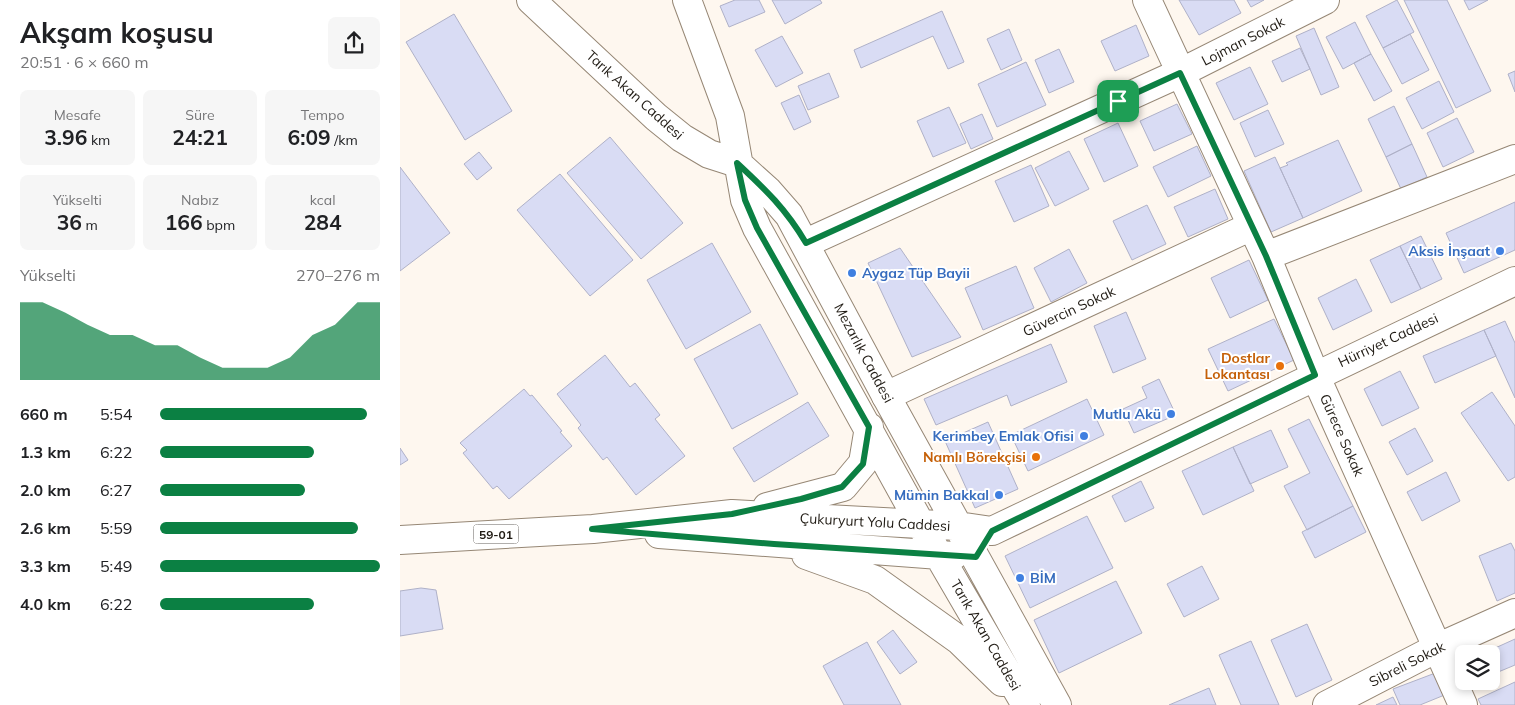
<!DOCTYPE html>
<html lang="tr">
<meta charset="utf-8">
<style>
:root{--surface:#fff;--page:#f6f6f6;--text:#202124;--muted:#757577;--accent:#0b8043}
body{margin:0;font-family:Mulish,sans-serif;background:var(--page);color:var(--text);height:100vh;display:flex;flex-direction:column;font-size:19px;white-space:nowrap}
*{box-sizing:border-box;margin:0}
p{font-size:16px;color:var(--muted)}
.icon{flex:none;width:28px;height:28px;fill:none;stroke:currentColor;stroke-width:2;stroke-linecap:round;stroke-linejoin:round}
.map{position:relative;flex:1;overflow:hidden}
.sheet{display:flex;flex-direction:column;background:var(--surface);width:400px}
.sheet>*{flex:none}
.buttons{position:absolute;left:1055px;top:645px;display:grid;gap:10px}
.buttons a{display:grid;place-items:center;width:45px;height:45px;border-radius:8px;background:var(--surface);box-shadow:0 2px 8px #0003;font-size:25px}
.pin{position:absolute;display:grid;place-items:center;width:42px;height:42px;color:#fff;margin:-21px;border-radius:10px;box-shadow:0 2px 8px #0006}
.round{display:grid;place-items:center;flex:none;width:52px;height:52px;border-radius:8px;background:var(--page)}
.summary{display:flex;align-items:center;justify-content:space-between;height:85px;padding:0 20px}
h1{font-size:28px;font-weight:700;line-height:38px}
.metrics{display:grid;grid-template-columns:repeat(3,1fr);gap:8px;height:85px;padding:5px 20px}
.metrics div{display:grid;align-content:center;border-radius:8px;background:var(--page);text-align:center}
.metrics b{font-size:21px;font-weight:700}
.metrics small{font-size:14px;font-weight:400}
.metrics p{font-size:14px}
.chart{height:140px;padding:10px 20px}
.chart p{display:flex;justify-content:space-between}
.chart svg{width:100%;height:90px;margin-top:5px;fill:var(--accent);opacity:.7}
ul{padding:0 20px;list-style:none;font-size:16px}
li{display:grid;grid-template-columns:80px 60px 1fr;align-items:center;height:38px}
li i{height:12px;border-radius:6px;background:var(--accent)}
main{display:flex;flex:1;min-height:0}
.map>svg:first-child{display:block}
</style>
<main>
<section class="sheet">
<div class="summary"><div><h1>Akşam koşusu</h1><p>20:51 · 6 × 660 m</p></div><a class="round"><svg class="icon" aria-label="share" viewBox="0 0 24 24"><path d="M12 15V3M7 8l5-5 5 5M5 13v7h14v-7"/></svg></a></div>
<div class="metrics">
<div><p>Mesafe</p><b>3.96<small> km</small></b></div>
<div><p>Süre</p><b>24:21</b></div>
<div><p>Tempo</p><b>6:09<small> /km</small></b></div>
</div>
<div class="metrics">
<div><p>Yükselti</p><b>36<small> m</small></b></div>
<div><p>Nabız</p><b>166<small> bpm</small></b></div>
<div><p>kcal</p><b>284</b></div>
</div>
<div class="chart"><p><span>Yükselti</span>270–276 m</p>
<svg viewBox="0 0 160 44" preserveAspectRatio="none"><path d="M0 44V6L10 6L20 11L30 17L40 22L50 22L60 27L70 27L80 33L90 38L100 38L110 38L120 33L130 22L140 17L150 6L160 6V44z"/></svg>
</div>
<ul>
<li><b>660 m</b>5:54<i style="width:94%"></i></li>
<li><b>1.3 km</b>6:22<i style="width:70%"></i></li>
<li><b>2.0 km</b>6:27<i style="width:66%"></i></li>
<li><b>2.6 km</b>5:59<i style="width:90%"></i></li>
<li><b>3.3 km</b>5:49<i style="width:100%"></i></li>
<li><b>4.0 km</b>6:22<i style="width:70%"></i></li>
</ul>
</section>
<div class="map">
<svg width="1115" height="705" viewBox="0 0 1115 705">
<rect width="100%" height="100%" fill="#fef7ef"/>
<path fill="#d9dcf4" stroke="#afb1c8" d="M335,0H359L365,12L329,27L320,6Z
M372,0H420L422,3L385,24Z
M779,0H834L841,13L799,35Z
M847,0H864L851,7Z
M997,0L1014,32L983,48L966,16Z
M1004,0H1047L1091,91L1056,108Z
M1064,0H1088L1069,10Z
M542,11L564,62L548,69L533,36L461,68L454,50Z
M54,14L112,111L65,140L6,42Z
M955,22L971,54L943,69L926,37Z
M736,25L749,56L715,71L701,41Z
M914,28L939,87L921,95L896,36Z
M609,29L622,60L601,70L587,39Z
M1010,34L1029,70L1002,84L983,48Z
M382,36L403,73L376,87L355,50Z
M900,48L910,69L882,82L872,61Z
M659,49L674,82L649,93L635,60Z
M971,54L992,91L974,101L954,63Z
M626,62L646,105L597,127L578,84Z
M850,67L868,104L834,120L816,83Z
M1115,71V92L1108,74Z
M429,73L439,97L408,110L398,86Z
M1039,81L1054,112L1022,129L1006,98Z
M399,95L411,122L394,130L381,103Z
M777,104L792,134L754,151L740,121Z
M994,106L1012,144L986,157L968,119Z
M549,107L566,143L533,157L517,121Z
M868,110L884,144L855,157L840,123Z
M582,114L593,139L571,149L560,124Z
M1057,118L1074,152L1043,167L1027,133Z
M718,123L738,166L704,182L684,139Z
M210,137L283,223L241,259L167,173Z
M938,140L962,191L903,218L880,168L888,165L886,163Z
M1012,144L1027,177L1001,189L986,157Z
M797,146L811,176L768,197L753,167Z
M669,151L689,189L655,206L635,168Z
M79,152L92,168L77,180L64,164Z
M875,157L903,218L871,232L844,171Z
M631,165L649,206L614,222L595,181Z
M0,167L50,233L0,271Z
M160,174L233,260L190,296L117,210Z
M815,189L828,219L788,237L774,207Z
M1115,202V250L1064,273L1046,233Z
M747,205L766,244L732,260L713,221Z
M1021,236L1042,279L1021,289L1000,246Z
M312,243L351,312L286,349L247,280Z
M1000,246L1021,289L991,303L970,260Z
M500,248L561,337L512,357L468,263Z
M669,249L687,283L651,302L634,268Z
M849,260L868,300L830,318L811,278Z
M616,266L634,308L583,330L565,288Z
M956,279L972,311L933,330L918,298Z
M726,312L746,359L713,373L694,326Z
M874,319L894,360L828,391L808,349Z
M1105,321L1115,343V398L1084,330Z
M360,324L398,394L332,429L294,359Z
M1084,330L1096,356L1035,383L1023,356Z
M651,344L667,382L611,406L607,395L536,425L524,399Z
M205,355L230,387L235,383L260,415L255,419L285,456L236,495L207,457L203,460L178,428L181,425L157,394Z
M1000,371L1019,408L982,426L964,389Z
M759,379L776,415L734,433L723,409L747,398L742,387Z
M124,389L130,396L132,395L162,431L160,432L172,446L109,499L97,486L93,489L63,453L67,450L60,443Z
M1092,392L1115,426V477L1108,481L1061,413Z
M687,399L704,435L628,471L611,435Z
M408,402L429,436L354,482L333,448Z
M909,419L953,506L907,530L884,486L910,473L888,429Z
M588,422L618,489L575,508L545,441Z
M1015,428L1033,461L1007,475L989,442Z
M871,430L888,467L850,484L833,447Z
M833,447L854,491L803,515L782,471Z
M0,448L8,460L0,465Z
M1046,472L1060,501L1022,521L1007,492Z
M741,481L754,508L725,522L712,496Z
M953,506L966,532L915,558L902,532Z
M687,516L713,568L630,608L605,556Z
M1111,543L1115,551V593L1097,601L1079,556Z
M802,566L819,599L784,617L767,584Z
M716,581L742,633L659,673L634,620Z
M21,588L36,590L43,629L0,636V591Z
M907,624L932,680L896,697L871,640Z
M493,630L517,662L500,674L477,642Z
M1115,639V665L1091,675V654H1082Z
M851,641L879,705H841L819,655Z
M467,642L501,705H444L423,666Z
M1038,672L1047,694L1020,705H1000L993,689Z
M1115,682V705H1081L1078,699Z
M809,688L816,705H769Z
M993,697L997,705H976Z"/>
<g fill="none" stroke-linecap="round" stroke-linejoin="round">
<defs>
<path id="minor" d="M747,0L866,256L915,375L1063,705
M406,243L780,73L925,0
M866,256L1115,159
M486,396L852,226
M927,705L1039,647L1115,613"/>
<path id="major" d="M131,0L256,117L282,138L309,154L337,163L368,191L389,215L486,396L657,705
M287,0L330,116L345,200L357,228L521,525L626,705
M367,507L443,487L463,463L469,427
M592,531L1115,281
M259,534L553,556
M0,540L193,529L332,514L558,526L592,531
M406,555L475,580L559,640L602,682"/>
</defs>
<use href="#minor" stroke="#968775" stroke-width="30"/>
<use href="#major" stroke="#968775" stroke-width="30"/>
<use href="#minor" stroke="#fff" stroke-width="28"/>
<use href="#major" stroke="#fff" stroke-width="28"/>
</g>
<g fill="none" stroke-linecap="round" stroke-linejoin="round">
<defs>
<path id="route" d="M780,73L866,256L915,375L592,531L576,557L374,544L192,529L332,514L401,499L442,487L463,464L469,427L357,228L345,200L337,163C366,190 386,209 406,243Z"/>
</defs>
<use href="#route" stroke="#fff" stroke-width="10"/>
<use href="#route" stroke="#0b8043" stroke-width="6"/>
</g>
<g fill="#3f7fe0" stroke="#fff" stroke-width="2">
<circle cx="1100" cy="251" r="5"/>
<circle cx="452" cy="273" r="5"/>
<circle cx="771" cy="414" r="5"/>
<circle cx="684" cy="436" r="5"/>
<circle cx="599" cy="495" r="5"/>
<circle cx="620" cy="578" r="5"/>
</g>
<g fill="#e8710a" stroke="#fff" stroke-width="2">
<circle cx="880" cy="366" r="5"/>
<circle cx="636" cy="457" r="5"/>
</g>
<g text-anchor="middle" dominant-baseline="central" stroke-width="4" stroke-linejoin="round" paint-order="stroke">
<rect fill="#fff" stroke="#635f5a" stroke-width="1" x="73.5" y="524.5" width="45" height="19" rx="4"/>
<g font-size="12" font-weight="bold" fill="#201b14">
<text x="96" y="534">59-01</text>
</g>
<g font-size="14" fill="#201b14" stroke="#fff">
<text transform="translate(843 41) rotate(-27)">Lojman Sokak</text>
<text transform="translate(235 95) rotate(42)">Tarık Akan Caddesi</text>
<text transform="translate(669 311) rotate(-25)">Güvercin Sokak</text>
<text transform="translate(988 340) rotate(-25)">Hürriyet Caddesi</text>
<text transform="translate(464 353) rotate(62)">Mezarlık Caddesi</text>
<text transform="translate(942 435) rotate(66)">Gürece Sokak</text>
<text transform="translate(475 522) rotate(3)">Çukuryurt Yolu Caddesi</text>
<text transform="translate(586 635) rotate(60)">Tarık Akan Caddesi</text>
<text transform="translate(1007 664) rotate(-27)">Sibreli Sokak</text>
</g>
<g font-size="14" font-weight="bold" fill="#366cbe" stroke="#fff" text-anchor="end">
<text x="1090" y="251">Aksis İnşaat</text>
<text x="462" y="273" text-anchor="start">Aygaz Tüp Bayii</text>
<text x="761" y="414">Mutlu Akü</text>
<text x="674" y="436">Kerimbey Emlak Ofisi</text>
<text x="589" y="495">Mümin Bakkal</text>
<text x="630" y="578" text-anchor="start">BİM</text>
</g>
<g font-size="14" font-weight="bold" fill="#c56008" stroke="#fff" text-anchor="end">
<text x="870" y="358">Dostlar<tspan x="870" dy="16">Lokantası</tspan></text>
<text x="626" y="457">Namlı Börekçisi</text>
</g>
</g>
</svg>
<div class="buttons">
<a><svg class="icon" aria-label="layers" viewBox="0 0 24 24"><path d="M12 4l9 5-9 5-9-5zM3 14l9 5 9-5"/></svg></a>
</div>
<div class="pin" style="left:718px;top:101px;background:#1e9e55"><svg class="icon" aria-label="arrive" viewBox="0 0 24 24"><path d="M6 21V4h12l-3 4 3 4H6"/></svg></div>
</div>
</main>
